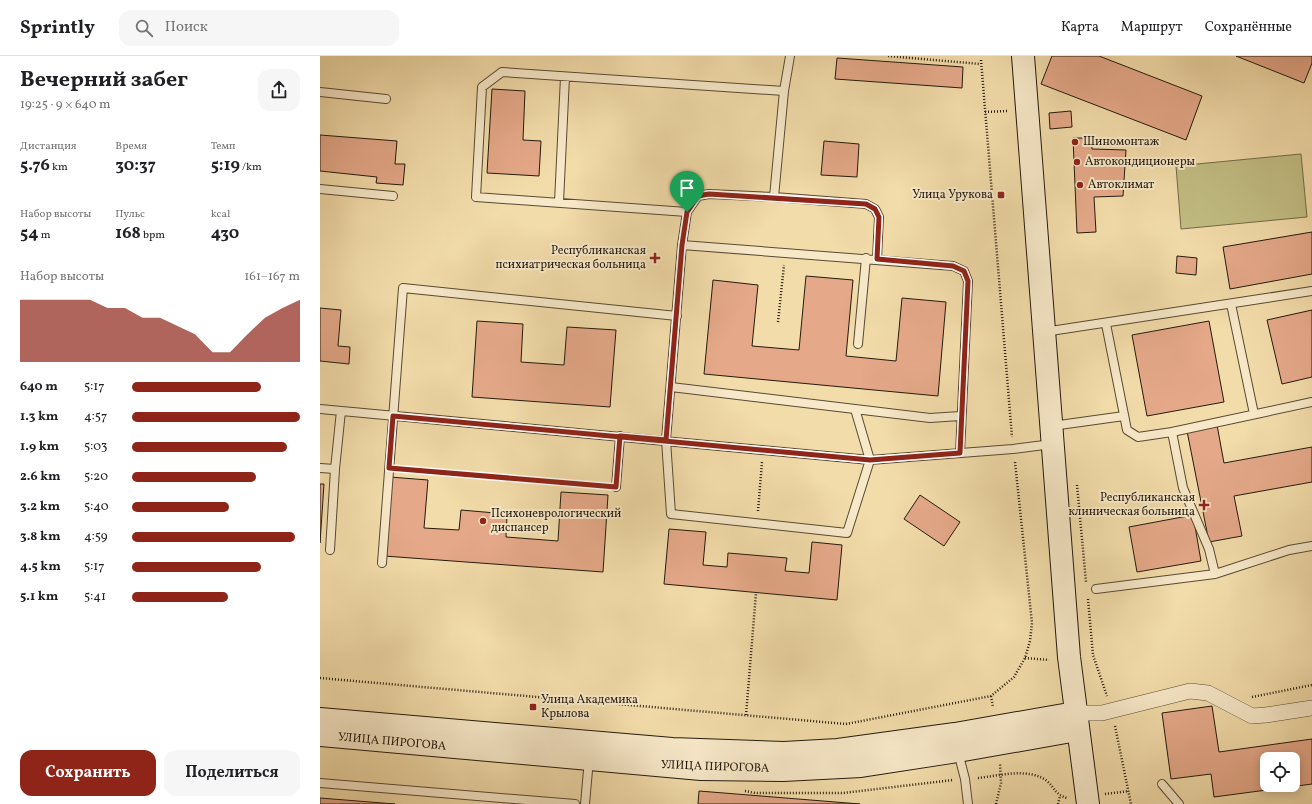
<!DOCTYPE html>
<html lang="ru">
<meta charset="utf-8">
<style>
:root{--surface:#fff;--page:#f6f6f6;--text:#202124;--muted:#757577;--line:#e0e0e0;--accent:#8f2418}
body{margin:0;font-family:Vollkorn,serif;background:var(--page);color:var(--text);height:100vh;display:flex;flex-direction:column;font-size:15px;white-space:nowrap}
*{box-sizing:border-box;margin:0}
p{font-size:13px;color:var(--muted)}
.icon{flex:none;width:22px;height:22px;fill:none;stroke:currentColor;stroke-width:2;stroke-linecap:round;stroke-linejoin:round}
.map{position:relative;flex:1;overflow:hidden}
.panel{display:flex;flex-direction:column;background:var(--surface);width:320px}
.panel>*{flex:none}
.tools{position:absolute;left:940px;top:696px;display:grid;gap:8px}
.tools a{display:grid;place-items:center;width:40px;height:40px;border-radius:8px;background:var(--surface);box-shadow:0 2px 10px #0003;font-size:20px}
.pin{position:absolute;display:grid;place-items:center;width:34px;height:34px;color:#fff;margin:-41px -17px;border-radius:50% 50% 50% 0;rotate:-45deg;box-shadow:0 0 4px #0007}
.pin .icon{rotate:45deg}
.round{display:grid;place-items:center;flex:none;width:42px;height:42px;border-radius:12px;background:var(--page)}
.summary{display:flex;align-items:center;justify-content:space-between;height:68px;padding:0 20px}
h1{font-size:22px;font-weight:700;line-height:30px}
.metrics{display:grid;grid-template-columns:repeat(3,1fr);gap:6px;height:68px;padding:4px 20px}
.metrics div{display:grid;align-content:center}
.metrics b{font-size:17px;font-weight:700}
.metrics small{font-size:11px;font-weight:400}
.metrics p{font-size:11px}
.chart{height:112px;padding:8px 20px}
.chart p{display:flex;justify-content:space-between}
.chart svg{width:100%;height:72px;margin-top:4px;fill:var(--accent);opacity:.7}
.cta{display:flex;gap:8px;margin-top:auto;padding:8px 20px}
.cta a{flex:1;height:46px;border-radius:12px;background:var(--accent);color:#fff;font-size:16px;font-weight:700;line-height:46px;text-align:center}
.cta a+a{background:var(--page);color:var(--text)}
ul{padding:0 20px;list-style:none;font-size:13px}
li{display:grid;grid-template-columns:64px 48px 1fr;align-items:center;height:30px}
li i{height:10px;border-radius:5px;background:var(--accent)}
header{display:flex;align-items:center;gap:24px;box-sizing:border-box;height:56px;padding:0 20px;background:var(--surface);border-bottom:1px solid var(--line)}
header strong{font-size:19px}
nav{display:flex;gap:22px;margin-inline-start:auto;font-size:14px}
.search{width:280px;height:36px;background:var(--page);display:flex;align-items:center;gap:10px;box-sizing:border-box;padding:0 14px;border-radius:12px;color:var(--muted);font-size:15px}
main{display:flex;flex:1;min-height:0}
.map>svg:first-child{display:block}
</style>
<header>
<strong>Sprintly</strong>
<div class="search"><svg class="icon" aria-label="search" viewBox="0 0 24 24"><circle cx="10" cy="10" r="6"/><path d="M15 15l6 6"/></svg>Поиск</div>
<nav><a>Карта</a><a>Маршрут</a><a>Сохранённые</a></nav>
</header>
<main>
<section class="panel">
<div class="summary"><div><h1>Вечерний забег</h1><p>19:25 · 9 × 640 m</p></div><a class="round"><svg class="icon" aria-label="share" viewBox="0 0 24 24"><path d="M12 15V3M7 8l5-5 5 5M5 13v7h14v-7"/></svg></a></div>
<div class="metrics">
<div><p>Дистанция</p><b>5.76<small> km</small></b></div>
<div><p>Время</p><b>30:37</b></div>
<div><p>Темп</p><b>5:19<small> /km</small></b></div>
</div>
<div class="metrics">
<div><p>Набор высоты</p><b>54<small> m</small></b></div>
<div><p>Пульс</p><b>168<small> bpm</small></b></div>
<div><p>kcal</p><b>430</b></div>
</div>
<div class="chart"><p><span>Набор высоты</span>161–167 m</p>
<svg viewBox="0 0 160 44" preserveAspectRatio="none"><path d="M0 44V6L10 6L20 6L30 6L40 6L50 11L60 11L70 17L80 17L90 22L100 27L110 38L120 38L130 27L140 17L150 11L160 6V44z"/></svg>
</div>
<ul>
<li><b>640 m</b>5:17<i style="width:77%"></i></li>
<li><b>1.3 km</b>4:57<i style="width:100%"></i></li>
<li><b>1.9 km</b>5:03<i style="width:92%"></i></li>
<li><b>2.6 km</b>5:20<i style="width:74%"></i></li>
<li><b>3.2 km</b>5:40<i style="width:58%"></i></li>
<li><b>3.8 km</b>4:59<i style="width:97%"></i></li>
<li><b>4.5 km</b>5:17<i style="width:77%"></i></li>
<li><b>5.1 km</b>5:41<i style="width:57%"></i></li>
</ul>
<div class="cta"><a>Сохранить</a><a>Поделиться</a></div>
</section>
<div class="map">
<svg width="992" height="748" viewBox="0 0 992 748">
<rect width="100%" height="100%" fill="#f2dcaa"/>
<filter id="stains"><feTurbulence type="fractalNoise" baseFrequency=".005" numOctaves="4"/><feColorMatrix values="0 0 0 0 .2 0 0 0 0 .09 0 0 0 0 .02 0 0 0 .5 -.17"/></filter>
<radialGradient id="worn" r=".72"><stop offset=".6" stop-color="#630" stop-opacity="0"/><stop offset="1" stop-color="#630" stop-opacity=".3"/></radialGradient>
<path fill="#c2be84" stroke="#736c48" d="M981,98L987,161L861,173L856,110Z"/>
<path fill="#e5a989" stroke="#241a0d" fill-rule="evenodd" d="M732,0H779L882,40L866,84L721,28Z
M916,0H992V7L984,27Z
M517,2L643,11L642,32L515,23Z
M172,33L205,35L203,84L221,85L219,120L167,117Z
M751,55L752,71L730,73L729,57Z
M0,79L77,85L75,108H85L83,129L56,127L57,121L0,115Z
M753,82H771L772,93L806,94L803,140L774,141L776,176L757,177Z
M504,85L539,88L537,121L501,119Z
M992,176V218L910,233L903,191Z
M857,200L877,202L876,219L856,217Z
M486,220L533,224L526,300L576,305L582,242L626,246L618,340L384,318L393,224L438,229L432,290L479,294Z
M0,252L21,254L18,290L30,291L29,308L0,305Z
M992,254V321L962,328L947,264Z
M157,265L203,268L201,306L244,309L247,271L296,274L290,351L152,341Z
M889,265L904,346L827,360L812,279Z
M897,369L904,407L992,391V426L914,440L922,480L889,486L867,375Z
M70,421L108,424L104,472L139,474L141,454L187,458L186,481L238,485L241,436L288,439L283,516L64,500Z
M0,428H4L0,487Z
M600,439L640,466L624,490L584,463Z
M873,459L881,505L817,516L809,471Z
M349,473L386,476L383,509L407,511L408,497L467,502L465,515L489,517L492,486L522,489L517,544L344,528Z
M892,650L899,696L992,683V728L894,741L891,718L851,723L842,657ZM947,703H973V729H947Z
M379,735L540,748H378Z
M0,742L75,748H0Z"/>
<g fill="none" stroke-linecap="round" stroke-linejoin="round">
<defs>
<path id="lane" d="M0,36L66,43
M0,133L73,140
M454,141L464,35L470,0
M239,146L245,21
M367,156L156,141L162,31L182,16L464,35
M362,189L367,156L378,140L389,138L454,141L546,148L555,153L559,161L557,203
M911,248L934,358
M786,268L807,374L818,381L852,376L863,432L889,493L895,518
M724,276L992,235
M538,288L546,202
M351,331L610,362L640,360
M0,353L550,404L693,393L732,388
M535,353L550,404L527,477L351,458L346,384L362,189L633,210L644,215L648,225L640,397
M732,370L804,360
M852,376L992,346
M0,412L15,413L10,494
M15,413L21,355
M296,431L300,380
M62,507L83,232L357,260
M776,533L895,518L969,494L992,490
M638,696L645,723L648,748
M0,727L255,748
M842,728L859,748
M265,748L269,703"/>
<path id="street" d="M755,657H782L870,635L888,637L932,660L946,659L992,652"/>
<path id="secondary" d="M703,0L749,601L768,748
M0,663L352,693L464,697L518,694L635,678L755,657
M0,679L381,713L463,714L541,710L638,695L757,674"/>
</defs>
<use href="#lane" stroke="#584a34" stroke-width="10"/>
<use href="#street" stroke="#584a34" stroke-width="16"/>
<use href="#secondary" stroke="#241a0d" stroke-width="24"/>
<path stroke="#241a0d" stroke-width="2.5" stroke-dasharray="1 2" stroke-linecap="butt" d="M568,0L660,8
M661,4L692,381
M665,56L688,55
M458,266L464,209
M82,413L284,430
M757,429L766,526
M438,455L442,406
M768,543L773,599L787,640
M705,602L729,604
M0,622L526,668L671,640L694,621L705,602L710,585L712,567L695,406
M671,640L673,651
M932,641L992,629
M426,659L436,537
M795,670L811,748
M658,722C678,720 709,711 727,725C735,732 736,740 748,742
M425,735L435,737H523L633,724
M785,738L809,735
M676,748L681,727L680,707
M738,748L740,740"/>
<use href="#lane" stroke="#f7e8c8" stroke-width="8"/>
<use href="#street" stroke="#f7e8c8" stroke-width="15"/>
<use href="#secondary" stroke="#f7e8c8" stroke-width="22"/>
</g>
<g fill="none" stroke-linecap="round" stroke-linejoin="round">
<defs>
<path id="route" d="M367,156L362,189L346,384L300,380L296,431L69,412L73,360L550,404L640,397L648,225L644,215L633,210L557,203L559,161L555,153L546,148L389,138L378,140L367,156"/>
</defs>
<use href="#route" stroke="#fff" stroke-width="8"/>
<use href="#route" stroke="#8f2418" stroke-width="5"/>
</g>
<g fill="#8f2418" stroke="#f7e8c8" stroke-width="1.5">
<circle cx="755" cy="86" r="4"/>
<circle cx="757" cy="106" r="4"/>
<circle cx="760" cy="129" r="4"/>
<rect x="677" y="135" width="8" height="8" rx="2"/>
<path d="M333 196h4v4h4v4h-4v4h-4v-4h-4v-4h4z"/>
<path d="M882 443h4v4h4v4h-4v4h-4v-4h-4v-4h4z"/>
<circle cx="163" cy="465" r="4"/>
<rect x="209" y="647" width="8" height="8" rx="2"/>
</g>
<g text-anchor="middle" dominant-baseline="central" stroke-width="4" stroke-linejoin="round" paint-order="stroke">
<g font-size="12" fill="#241a0d" stroke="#f7e8c8" text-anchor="start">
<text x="763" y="86">Шиномонтаж</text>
<text x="765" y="106">Автокондиционеры</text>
<text x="768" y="129">Автоклимат</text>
<text x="673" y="139" text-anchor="end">Улица Урукова</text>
<text x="326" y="195" text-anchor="end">Республиканская<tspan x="326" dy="14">психиатрическая больница</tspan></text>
<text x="875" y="442" text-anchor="end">Республиканская<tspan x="875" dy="14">клиническая больница</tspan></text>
<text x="171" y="458">Психоневрологический<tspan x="171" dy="14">диспансер</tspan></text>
<text x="221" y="644">Улица Академика<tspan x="221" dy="14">Крылова</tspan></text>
</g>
<g font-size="12" fill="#241a0d" stroke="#f7e8c8">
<text transform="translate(72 686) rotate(5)">УЛИЦА ПИРОГОВА</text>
<text transform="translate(395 711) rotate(2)">УЛИЦА ПИРОГОВА</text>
</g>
</g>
<rect width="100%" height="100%" filter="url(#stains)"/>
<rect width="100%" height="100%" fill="url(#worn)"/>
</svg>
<div class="tools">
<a><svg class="icon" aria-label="locate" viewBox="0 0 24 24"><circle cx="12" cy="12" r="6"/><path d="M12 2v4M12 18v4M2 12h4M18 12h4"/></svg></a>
</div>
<div class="pin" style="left:367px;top:156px;background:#1e9e55"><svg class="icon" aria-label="arrive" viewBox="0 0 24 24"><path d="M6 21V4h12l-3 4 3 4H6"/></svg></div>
</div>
</main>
